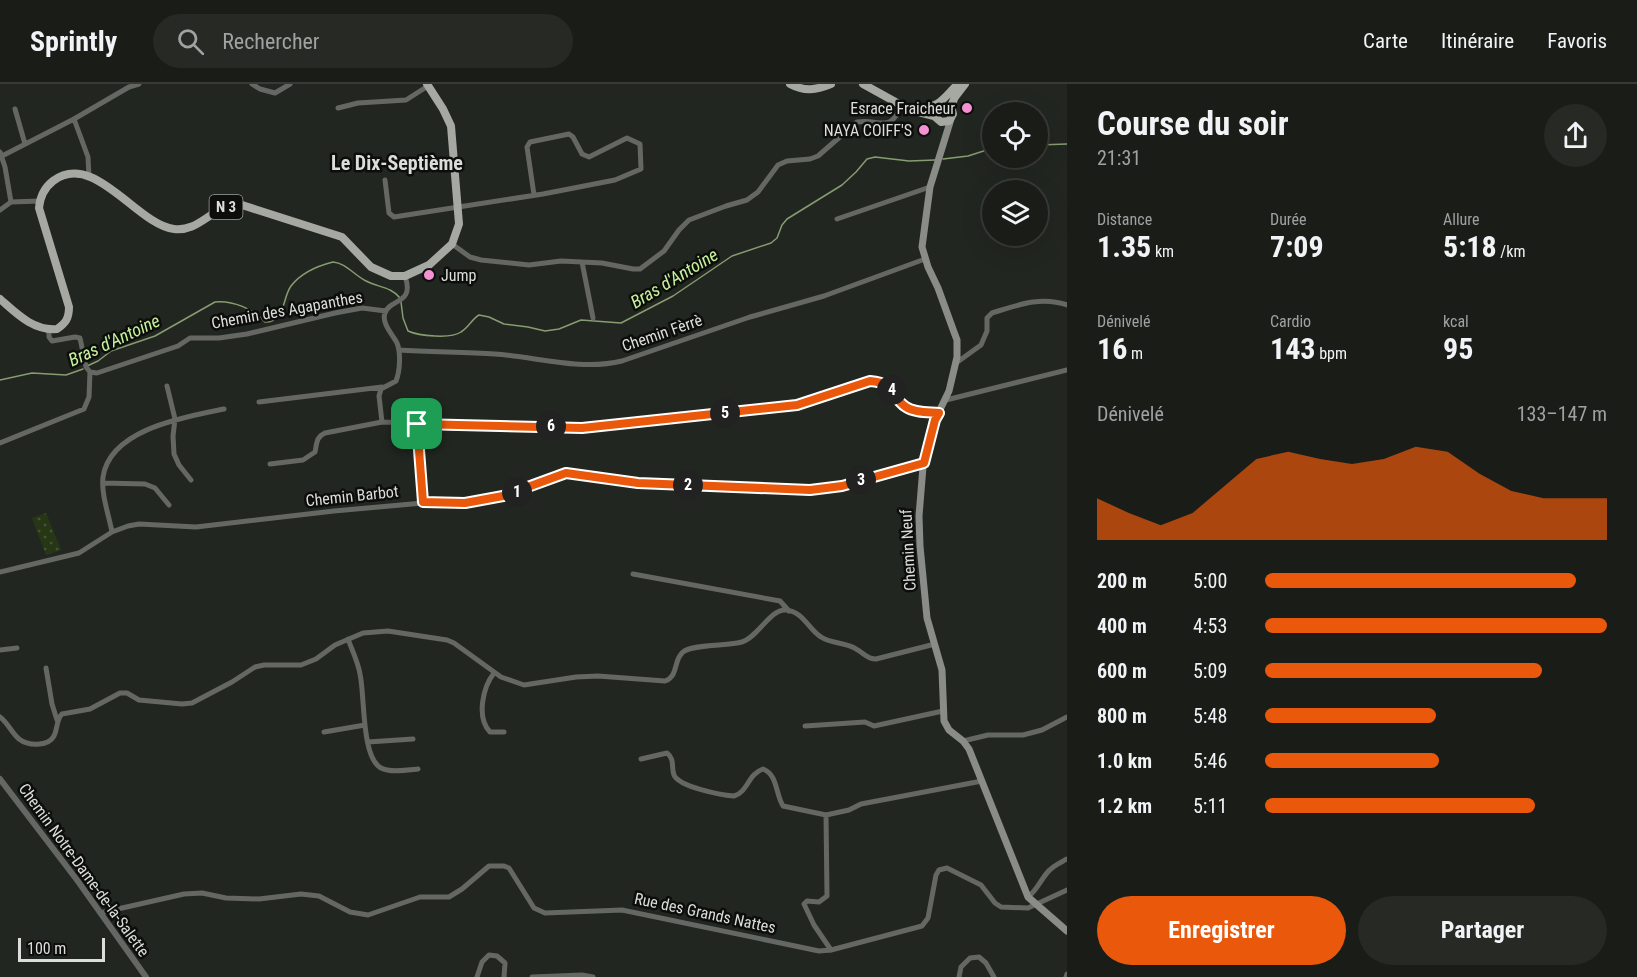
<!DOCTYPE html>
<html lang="fr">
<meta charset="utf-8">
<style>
:root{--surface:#1a1c18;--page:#272925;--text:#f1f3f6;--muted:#9fa1a2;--line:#383a37;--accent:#ea580c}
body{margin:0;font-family:"Roboto Condensed",sans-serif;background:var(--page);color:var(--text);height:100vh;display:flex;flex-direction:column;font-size:22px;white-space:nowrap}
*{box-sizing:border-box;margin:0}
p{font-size:20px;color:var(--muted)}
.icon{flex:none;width:33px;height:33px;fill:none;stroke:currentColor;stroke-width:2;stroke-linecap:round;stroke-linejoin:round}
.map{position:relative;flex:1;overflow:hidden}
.sheet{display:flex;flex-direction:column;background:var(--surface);width:570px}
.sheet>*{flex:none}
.buttons{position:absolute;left:982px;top:18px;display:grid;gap:12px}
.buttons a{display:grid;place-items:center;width:66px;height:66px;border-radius:50%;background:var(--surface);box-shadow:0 6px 24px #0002,0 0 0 2px var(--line);font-size:30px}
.scale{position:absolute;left:18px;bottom:15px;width:87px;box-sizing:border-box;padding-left:6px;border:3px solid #dcdeda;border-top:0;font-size:16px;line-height:21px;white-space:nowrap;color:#dcdeda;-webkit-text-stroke:4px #0d0e0c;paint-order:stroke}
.pin{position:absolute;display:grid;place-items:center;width:51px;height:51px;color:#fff;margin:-26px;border-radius:12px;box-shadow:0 3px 9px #0006}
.km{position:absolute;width:30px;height:30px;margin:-15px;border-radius:50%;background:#222;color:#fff;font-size:16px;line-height:30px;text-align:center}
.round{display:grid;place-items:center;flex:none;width:63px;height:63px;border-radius:32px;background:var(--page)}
.overview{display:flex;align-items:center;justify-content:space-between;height:102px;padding:0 30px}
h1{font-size:33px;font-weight:700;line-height:45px}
.figures{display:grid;grid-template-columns:repeat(3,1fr);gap:9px;height:102px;padding:6px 30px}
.figures div{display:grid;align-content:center}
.figures b{font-size:30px;font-weight:700}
.figures small{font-size:16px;font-weight:400}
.figures p{font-size:16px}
.chart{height:168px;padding:12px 30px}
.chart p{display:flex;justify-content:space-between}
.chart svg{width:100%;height:108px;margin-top:6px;fill:var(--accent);opacity:.7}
.action{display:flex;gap:12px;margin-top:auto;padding:12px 30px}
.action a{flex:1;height:69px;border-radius:36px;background:var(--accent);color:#fff;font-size:24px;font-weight:700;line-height:69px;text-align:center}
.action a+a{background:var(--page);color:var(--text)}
ul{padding:0 30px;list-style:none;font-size:20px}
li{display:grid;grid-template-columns:96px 72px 1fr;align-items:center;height:45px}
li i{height:15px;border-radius:8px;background:var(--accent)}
header{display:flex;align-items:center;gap:36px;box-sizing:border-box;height:84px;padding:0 30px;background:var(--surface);border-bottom:2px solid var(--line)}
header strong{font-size:28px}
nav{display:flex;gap:33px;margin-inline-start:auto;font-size:21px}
.search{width:420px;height:54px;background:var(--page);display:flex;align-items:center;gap:15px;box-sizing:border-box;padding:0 21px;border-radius:33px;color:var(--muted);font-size:22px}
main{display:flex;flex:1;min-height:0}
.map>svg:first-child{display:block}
</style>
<header>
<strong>Sprintly</strong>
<div class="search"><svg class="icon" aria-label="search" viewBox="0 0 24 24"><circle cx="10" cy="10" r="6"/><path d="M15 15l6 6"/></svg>Rechercher</div>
<nav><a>Carte</a><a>Itinéraire</a><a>Favoris</a></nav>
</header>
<main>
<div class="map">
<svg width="1067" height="893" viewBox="0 0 1067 893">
<defs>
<pattern id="park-dots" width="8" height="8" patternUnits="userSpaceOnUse" patternTransform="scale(1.5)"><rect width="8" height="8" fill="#273715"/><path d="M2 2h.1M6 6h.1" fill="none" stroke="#465436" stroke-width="1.8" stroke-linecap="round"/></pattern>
</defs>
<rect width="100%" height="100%" fill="#222620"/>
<path fill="url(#park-dots)" d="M46,429L61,466L46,471L32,434Z"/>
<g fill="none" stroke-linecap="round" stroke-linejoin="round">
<path stroke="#879c71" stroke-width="1.5" d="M1038,61L1067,60
M943,75L968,72L993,64
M401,218L403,234L408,247C419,252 451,255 461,248C468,244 472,235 479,231L489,233L504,240L528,243L545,247L559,245L581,236L621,239L673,212L732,172L771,159L777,154L782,141L787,135L842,101L856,88L867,75L875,73L909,77L935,76
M87,282L98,277L111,267L155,252L215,218C232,216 254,225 265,238C286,238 282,214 291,202C301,189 317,182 333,178C346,179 354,191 366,197C377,203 392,203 400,214
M0,296L32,289L66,291L83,285"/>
<path stroke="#656763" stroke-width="5" d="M252,0L260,5L275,9L290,0
M338,24L358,19L406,16L428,2
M15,25L25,60
M0,68L5,83L11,118L0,126
M2,72L74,35
M89,93L88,73L74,35L129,3L139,0
M385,96L389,129L394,133L543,110L615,96L641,85L640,60L627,54L589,73L582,70L573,53L569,50L530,58L527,63L534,111
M11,118L40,117
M837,135L930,103
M452,160L470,173L481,176L529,181L561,177L582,178L602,179L633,185H640L664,167L679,146L689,136L726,122L747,116L758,108L778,81L787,77L810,75L818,72L857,38C880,34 890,51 902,20
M582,178L593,234
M49,246V253L52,257L75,253L80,254L86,283L90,288L97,289L178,262L190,254H219L247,250L335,229L362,224L386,227
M399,266C431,268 463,268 495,270C537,273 581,287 622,277L750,233L824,212L925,175
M956,279L981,261L987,247V234L992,229C1018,221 1041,212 1067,221
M167,302L175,335L173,352L174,370L179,381L191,396
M946,316L1067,286
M259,318L382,303
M382,338L582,344L797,321L870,297L883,299L889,303L898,316L908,324L939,329
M417,340L423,419
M0,359L84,325L89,313L90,288
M270,380L303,376L315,368C317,359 316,353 325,349L382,338L379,312L381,305L396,297C400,287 401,269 397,259C393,251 381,239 385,229C390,214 415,221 405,192
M103,399L145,400L155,404L169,421
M112,448C109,431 101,411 103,393C110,345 185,333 224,325
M0,488L79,469L112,448L128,442L139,440L196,443L334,427L423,419H465L503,412L565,389L638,399L810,406L842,401L924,379
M633,490L780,517L789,527
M348,555C352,566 358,578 360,590C365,611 361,673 381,684C390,689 408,686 418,685
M0,566L17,564
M46,584L52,620L57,636
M494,589C483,603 476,633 490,648H504
M0,633C8,639 11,648 19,655C28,662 48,663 54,652C58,644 56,636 62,630L90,625L120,609H127L139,616L182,620L192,619L232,598L255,583L264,581H301L316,575L335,561L363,549L388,547L447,556L454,559L501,593L524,601L576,593L598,592L665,597C679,592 673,576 683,568C692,560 729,562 742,558C758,553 771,524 786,526C804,528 808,545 821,553C831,560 846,558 856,565C864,569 867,575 876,575L935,560
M805,642L865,638L874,642L943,627
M324,648L365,641
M963,657L988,651H1023L1042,646L1067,633
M368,658L413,655
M641,675L667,669C675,675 671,683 674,691C679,703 721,711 734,712C748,708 748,690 763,685C778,691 775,709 783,722L826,731L849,726L861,720L982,697
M826,731L827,812L819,818L807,817L804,820L814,841L831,866
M1028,813C1037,806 1040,797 1047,789C1052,782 1060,779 1067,775
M100,829L184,810L202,809L226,814L259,815L301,810L319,812L350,828L368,831L420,813H449L462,805L489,782H504L509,784L534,824L545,829L622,826L819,867L831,866L922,842L928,834L936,791L939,786L947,784L981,801L995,819L1001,823L1028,824L1067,806
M477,893L482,878L489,871L497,872L505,879L504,893
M532,893L582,891L593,893
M959,893L961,883L970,874L979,873L986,879L994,893
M1066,893L1067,890"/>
<path stroke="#656763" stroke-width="6" d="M0,695L77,796L146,893"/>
<path stroke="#898c87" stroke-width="7" d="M951,35L930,103L922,163L928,183L938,204L954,248L957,256V273L949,307L935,336L923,383L919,432L920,462L927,534L942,586L944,637L949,646L963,657L969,665L1028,813L1067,847"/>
<path stroke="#a5a9a2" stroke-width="8" d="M790,0C805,8 816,6 831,0
M863,0L910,26L934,32
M951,22L955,13L965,0
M918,23C939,26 945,12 958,0
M934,32L941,38L949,37L953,30L951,22
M0,215C16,229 33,247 57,245C66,239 69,234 69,223L39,124C40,113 44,104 53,97C94,66 137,141 174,145C192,147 202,136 216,128C224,123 233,122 242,121L342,153L371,183L391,192H405L429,181L452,160L459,140L451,42L443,25L427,0"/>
</g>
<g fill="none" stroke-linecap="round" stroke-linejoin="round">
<defs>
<path id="route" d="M870,297C897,299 890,313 906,323C915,329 929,328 939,329L935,336L924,379L842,402L810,406L638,399L566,389L503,412L465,419L423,418L417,340L582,344L797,321Z"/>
</defs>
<use href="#route" stroke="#fff" stroke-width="12"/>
<use href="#route" stroke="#ea580c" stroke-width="8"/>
</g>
<g fill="#f491d3" stroke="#0d0e0c" stroke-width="2">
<circle cx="967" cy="24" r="6"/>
<circle cx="924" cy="46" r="6"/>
<circle cx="429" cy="191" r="6"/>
</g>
<g text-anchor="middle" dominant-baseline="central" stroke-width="5" stroke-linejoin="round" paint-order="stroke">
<rect fill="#0d0e0c" stroke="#9ea09c" stroke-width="1.5" x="209.5" y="111" width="33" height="24" rx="4.5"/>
<g font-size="15" font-weight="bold" fill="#dcdeda">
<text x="226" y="123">N 3</text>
</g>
<g font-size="16" fill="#dcdeda" stroke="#0d0e0c" text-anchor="end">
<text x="955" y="24">Esrace Fraicheur</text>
<text x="912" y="46">NAYA COIFF'S</text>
<text x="441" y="191" text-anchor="start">Jump</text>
</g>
<g font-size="16" fill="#dcdeda" stroke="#0d0e0c">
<text transform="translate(287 226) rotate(-10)">Chemin des Agapanthes</text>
<text transform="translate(662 249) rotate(-19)">Chemin Fèrrè</text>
<text transform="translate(352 412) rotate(-6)">Chemin Barbot</text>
<text transform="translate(908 466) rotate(-93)">Chemin Neuf</text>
<text transform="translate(84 786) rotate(54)">Chemin Notre-Dame-de-la-Salette</text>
<text transform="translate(705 829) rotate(12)">Rue des Grands Nattes</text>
</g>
<g font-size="18" font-style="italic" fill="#c6f39c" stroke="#0d0e0c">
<text transform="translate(674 194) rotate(-31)">Bras d'Antoine</text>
<text transform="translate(114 256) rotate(-25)">Bras d'Antoine</text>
</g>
<g font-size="20" font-weight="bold" fill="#dcdeda" stroke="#0d0e0c">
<text x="397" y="79">Le Dix-Septième</text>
</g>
</g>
</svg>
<div class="buttons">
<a><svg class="icon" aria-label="locate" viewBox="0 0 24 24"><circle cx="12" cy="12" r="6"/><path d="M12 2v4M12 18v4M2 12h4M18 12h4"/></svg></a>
<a><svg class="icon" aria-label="layers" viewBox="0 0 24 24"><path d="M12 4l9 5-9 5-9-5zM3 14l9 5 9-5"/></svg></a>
</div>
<div class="scale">100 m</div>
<div class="pin" style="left:417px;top:340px;background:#1e9e55"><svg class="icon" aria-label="arrive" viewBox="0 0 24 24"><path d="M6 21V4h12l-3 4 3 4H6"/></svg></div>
<b class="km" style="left:517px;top:408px">1</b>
<b class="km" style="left:688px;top:401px">2</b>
<b class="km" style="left:861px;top:396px">3</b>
<b class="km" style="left:892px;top:306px">4</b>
<b class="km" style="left:725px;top:329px">5</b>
<b class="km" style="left:551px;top:342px">6</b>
</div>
<section class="sheet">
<div class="overview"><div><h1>Course du soir</h1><p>21:31</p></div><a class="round"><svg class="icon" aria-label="share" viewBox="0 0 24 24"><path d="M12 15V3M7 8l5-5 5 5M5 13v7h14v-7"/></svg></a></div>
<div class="figures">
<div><p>Distance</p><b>1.35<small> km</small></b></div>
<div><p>Durée</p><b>7:09</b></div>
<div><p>Allure</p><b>5:18<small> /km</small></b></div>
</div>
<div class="figures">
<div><p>Dénivelé</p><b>16<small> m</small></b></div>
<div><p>Cardio</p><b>143<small> bpm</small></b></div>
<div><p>kcal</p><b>95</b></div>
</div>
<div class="chart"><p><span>Dénivelé</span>133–147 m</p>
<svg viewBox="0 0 160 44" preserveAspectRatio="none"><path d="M0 44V27L10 33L20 38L30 33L40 22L50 11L60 8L70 11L80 13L90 11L100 6L110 8L120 17L130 24L140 27L150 27L160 27V44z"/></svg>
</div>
<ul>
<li><b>200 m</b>5:00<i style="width:91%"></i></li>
<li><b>400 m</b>4:53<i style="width:100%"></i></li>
<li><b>600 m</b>5:09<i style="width:81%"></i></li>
<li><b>800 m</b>5:48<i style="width:50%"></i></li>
<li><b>1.0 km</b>5:46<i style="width:51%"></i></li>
<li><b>1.2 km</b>5:11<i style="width:79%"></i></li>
</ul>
<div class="action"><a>Enregistrer</a><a>Partager</a></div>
</section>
</main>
